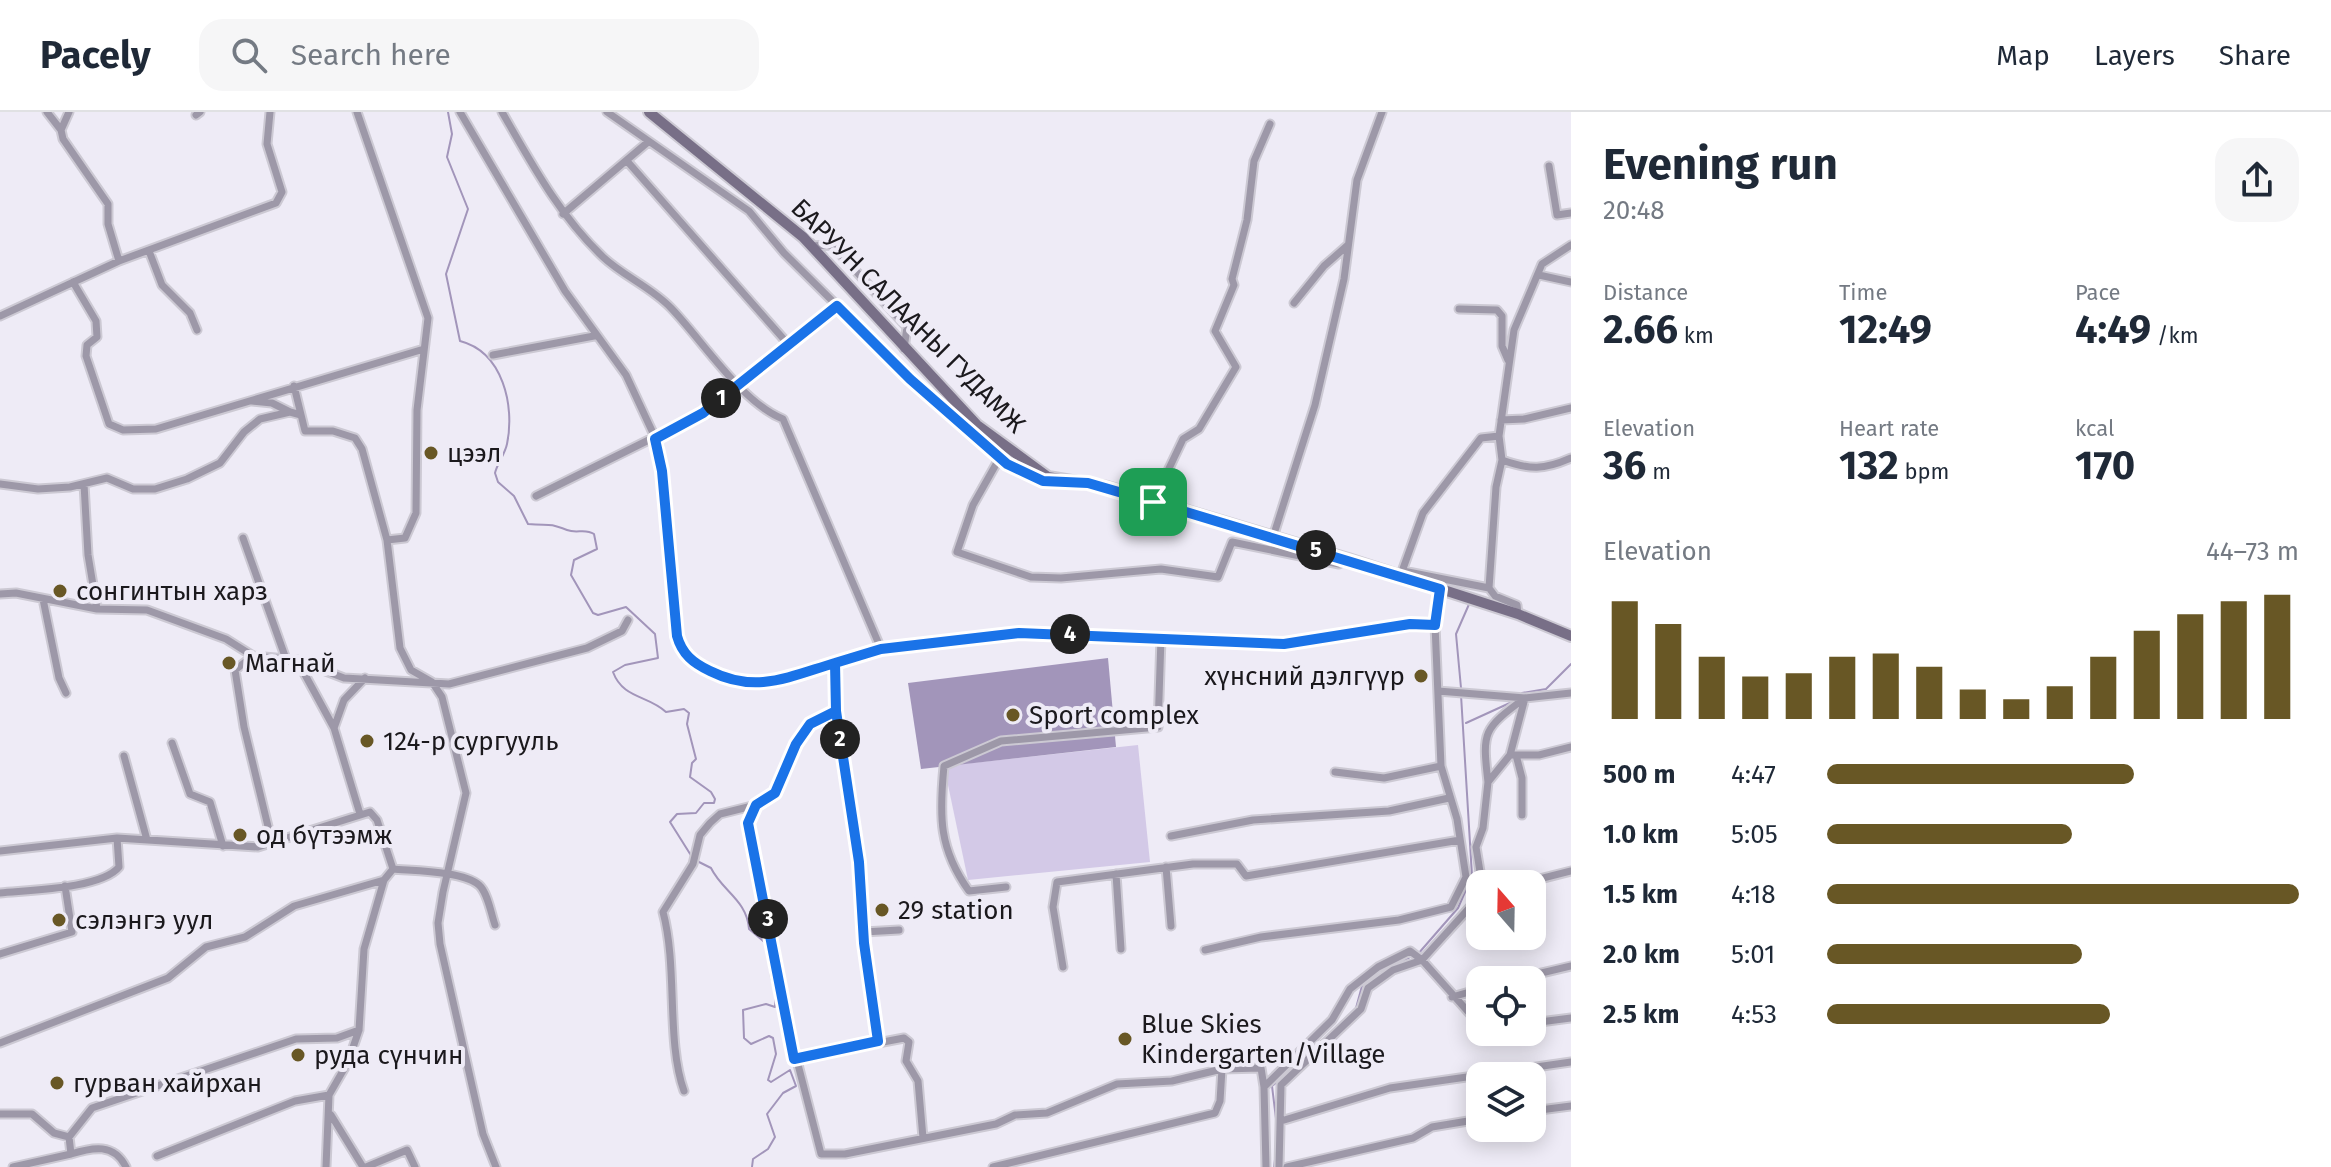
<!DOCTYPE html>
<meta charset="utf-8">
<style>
:root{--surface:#fff;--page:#f6f6f7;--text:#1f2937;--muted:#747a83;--line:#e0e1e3;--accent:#685725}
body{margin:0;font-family:"Fira Sans",sans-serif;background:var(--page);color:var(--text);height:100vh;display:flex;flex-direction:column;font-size:30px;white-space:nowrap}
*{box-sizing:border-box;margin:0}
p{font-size:26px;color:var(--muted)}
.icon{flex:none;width:44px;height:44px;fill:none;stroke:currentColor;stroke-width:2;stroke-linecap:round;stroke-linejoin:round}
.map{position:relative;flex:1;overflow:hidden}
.panel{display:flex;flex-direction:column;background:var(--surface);width:760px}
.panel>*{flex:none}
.needle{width:52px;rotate:340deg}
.tools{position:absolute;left:1466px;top:758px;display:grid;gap:16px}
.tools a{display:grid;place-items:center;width:80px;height:80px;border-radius:16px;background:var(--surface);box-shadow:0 4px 20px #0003;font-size:40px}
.pin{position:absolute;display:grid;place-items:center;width:68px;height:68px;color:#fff;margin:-34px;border-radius:16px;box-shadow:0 4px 12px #0006}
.km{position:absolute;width:40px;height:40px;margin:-20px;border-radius:50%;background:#222;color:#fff;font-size:22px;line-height:40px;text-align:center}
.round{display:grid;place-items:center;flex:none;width:84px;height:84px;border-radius:24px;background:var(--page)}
.headline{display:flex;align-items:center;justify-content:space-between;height:136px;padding:0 32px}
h1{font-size:44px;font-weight:700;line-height:60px}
.stats{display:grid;grid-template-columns:repeat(3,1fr);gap:12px;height:136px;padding:8px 32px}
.stats div{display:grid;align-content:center}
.stats b{font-size:40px;font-weight:700}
.stats small{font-size:22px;font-weight:400}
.stats p{font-size:22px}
.chart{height:224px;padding:16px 32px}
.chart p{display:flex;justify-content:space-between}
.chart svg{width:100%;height:144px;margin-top:8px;stroke:var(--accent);stroke-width:6}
ul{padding:0 32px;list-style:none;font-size:26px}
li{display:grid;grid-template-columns:128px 96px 1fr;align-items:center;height:60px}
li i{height:20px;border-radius:10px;background:var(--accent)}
header{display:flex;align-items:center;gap:48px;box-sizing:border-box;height:112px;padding:0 40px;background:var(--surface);border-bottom:2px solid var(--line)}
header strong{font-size:38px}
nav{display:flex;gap:44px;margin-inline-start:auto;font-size:28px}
.search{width:560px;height:72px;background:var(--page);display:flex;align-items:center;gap:20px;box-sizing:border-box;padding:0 28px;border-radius:24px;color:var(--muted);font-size:30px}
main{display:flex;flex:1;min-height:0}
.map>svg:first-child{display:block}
</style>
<header>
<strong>Pacely</strong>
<div class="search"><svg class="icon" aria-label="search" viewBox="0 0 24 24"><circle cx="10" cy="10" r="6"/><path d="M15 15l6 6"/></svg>Search here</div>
<nav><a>Map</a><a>Layers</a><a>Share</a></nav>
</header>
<main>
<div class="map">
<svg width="1571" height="1055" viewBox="0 0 1571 1055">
<rect width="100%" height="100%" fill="#eeebf6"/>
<path fill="#d3c9e7" d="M1138,633L1150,750L968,768L944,654Z"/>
<path fill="#a295ba" d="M1108,546L1116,635L921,657L908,571Z"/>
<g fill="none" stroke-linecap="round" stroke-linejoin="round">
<path stroke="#a295ba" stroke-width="2" d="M448,0L452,22L447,45L468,97L446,162L460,229C503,240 515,294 507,332C505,342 497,352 495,361L498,370L514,384L528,412C550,414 546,410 567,418C577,422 585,416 594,422L597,437L574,448L571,463L593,501L598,503L626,495L655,522L658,546L625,553L613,560C623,587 648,583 666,600L684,597L689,601L687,612L696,647L692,651L690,665L711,680L715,687L714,691H704L696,701L677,702L670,710L692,745
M1461,576L1456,522L1470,490
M1522,581L1546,577L1571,552
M1466,611L1512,590
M697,749L711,756C722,779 747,788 749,817L768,833
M1418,842L1458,796L1472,764L1461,583
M770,847L771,861
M1325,927L1356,896L1362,874L1412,844
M1277,1015L1272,974L1291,959
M752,1055L753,1047L768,1037L775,1025L767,1002L783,981L796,974L790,958L771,970L768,968L776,942L773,926L769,924L751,932L744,926L743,898L766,892L775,895L776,882
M1274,1055L1276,1041"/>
<defs>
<path id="minor" d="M47,0L61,18
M69,0L61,18L63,27L108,92V112L119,149
M357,0L428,206L417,298L416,401L405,426L387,428L400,536L411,558L432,570L442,585L466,681L443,780L438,811L440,832L483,1022L496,1055
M460,0L565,179L626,263L659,334L677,524C682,542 693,551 710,559C756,582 788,565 835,551
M502,0C532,52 559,103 603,145C623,164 651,175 671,196C702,228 742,291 783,307L881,537
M607,0L749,99L784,141L905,261L999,347L1043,369H1054
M196,3L200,0
M627,49L788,232
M1549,54L1557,103L1571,101
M563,102L648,30
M811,134L832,133L907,215L904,237
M149,139L162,173L190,201L197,218
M1539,163L1571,170
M73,170L96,209L97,225L87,233L86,244L109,312L123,318L156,317L424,237
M1294,191L1324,154L1348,133
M1459,197L1497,198L1502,204V234L1508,248
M0,204L119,149L276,91L282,80L267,32L270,0
M493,243L594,224
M294,274L305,319H333L355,326L362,337L387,428
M252,289L272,291L290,300
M1501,308L1524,307L1571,296
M1499,324L1502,348C1530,358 1544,358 1571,346
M999,347L973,393L957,440L1031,465L1061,466L1161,457L1218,465L1232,430L1339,452L1348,447
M1502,348L1496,375L1489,476L1495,484L1517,493L1518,502
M0,372L38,377L70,375L107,366L133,377H155L187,367L220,351L244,320L260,307L290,300L301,303
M84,372L88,443L97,497
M536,384L703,301L837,194
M1153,390L1183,327L1199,317L1236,255L1215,219L1234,173L1232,167L1247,108L1254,49L1270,12
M1273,425L1315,293L1344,167L1357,68L1382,0
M243,426L286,547
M1403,459L1489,476
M1400,465L1423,401L1481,326L1499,324L1514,218L1542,152L1571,133
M0,482L16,481L97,497L147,498L226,527L253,544L297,548L344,566L449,572L587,536L622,519L628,508
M43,487L59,566L66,581
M253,544L235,558L244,615L272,731
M297,548L334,616
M1438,579L1525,586L1571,581
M836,599L810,612L796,632L775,681L756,693L748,711L770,818L775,863L821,1042H845L996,1012L1015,1003L1047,1001L1117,972L1172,969L1222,957L1261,956L1264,975L1332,908L1350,877L1378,855L1410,839L1422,848L1480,784
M172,631L190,682L210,690L223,734
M1510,643H1539L1571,635
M1516,643L1522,666V703
M124,644L147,728
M1335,660L1384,666L1441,654
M1488,670C1482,619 1483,617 1525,586
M360,702L334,616L344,588L365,566
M1171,724L1253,708L1389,699L1449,686
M0,739L117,726L258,735L370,700L377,708L393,757L384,768L364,837L359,918L348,950L329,983L326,1055
M1166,755L1171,814
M393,757C414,759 463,759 479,773C488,781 491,802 495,813
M1116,762L1121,837
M1482,772L1476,735L1483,716L1488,670L1510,643L1525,586
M1520,772L1571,759
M1006,775L969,779C939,737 939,705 944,654L1001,629L1158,615L1161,526
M0,781C28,778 101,777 119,755L117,726
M864,820L899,818
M1205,838L1261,825L1399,808L1451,795L1466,765L1457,707L1441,654L1435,513L1440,477
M0,842L72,820L65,774
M1063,855L1053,795L1057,770L1193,752H1237L1246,764L1460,728
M1512,868L1571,854
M1452,885L1480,877
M1532,911L1571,906
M878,929L864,831L859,750L836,599L835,551L881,537L1019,521L1284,532L1410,512L1435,513
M0,931L168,866L206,835L245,825L294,794L384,768
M794,947L904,926L909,930L906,949L918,969L923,1026
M1264,975L1266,1055
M684,979C666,929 678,856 663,800L693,752L700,723L710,711L720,702L756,693
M1532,999L1571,994
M0,1002H32L54,1021L69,1025L92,996L296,927L337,926L359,918
M331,1003L363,1055
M1281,1009L1390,976L1571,950
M69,1025L71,1042C93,1035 114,1031 126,1055
M157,1044L295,989L329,983
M13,1055L71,1042
M366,1055L407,1038L415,1055
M993,1055L1215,1001L1220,989L1222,957
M1279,1055L1281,973L1361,897L1368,876L1393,858L1422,848L1480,913
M1287,1055L1413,1026L1432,1015L1480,1007"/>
<path id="secondary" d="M649,0L803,125L977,313L1048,365L1107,375L1348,447L1518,502L1571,524"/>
</defs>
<use href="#minor" stroke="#ccc9d3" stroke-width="11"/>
<use href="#secondary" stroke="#ccc9d3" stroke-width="14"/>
<use href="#minor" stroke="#9d98a8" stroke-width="7"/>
<use href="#secondary" stroke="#786f87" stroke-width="10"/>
</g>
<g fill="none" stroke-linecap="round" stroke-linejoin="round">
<defs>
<path id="route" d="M1153,390L1088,371L1043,369L1007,352L910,267L837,194L703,301L655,327L662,359L677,524C682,542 693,551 710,559C756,582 788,565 835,551L836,599L859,750L864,831L878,929L794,947L748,711L756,693L775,681L796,632L810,612L836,599L835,551L881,537L1019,521L1284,532L1410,512L1435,513L1440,477L1153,390"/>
</defs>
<use href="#route" stroke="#fff" stroke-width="16"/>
<use href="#route" stroke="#1a73e8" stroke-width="10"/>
</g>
<g fill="#685725" stroke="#eeebf6" stroke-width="3">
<circle cx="431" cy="341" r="8"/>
<circle cx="60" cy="479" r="8"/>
<circle cx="229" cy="551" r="8"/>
<circle cx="1421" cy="564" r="8"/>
<circle cx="1013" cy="603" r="8"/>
<circle cx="367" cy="629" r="8"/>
<circle cx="240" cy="723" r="8"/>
<circle cx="882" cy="798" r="8"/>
<circle cx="59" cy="808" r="8"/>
<circle cx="1125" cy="927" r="8"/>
<circle cx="298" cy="943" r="8"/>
<circle cx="57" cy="971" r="8"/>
</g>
<g text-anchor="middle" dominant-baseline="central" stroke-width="8" stroke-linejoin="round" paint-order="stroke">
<g font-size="26" fill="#1b191d" stroke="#eeebf6">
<text transform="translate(908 204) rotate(45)">БАРУУН САЛААНЫ ГУДАМЖ</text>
</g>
<g font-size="26" fill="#1b191d" stroke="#eeebf6" text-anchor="start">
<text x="447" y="341">цээл</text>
<text x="76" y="479">сонгинтын харз</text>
<text x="245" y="551">Магнай</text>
<text x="1405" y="564" text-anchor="end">хүнсний дэлгүүр</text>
<text x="1029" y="603">Sport complex</text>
<text x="383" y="629">124-р сургууль</text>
<text x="256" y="723">од бүтээмж</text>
<text x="898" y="798">29 station</text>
<text x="75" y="808">сэлэнгэ уул</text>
<text x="1141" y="912">Blue Skies<tspan x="1141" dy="30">Kindergarten/Village</tspan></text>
<text x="314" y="943">руда сүнчин</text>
<text x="73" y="971">гурван хайрхан</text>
</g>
</g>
</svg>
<div class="tools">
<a><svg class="needle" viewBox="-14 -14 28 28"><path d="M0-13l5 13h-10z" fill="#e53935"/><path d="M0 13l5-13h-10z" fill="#747a83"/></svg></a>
<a><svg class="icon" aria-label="locate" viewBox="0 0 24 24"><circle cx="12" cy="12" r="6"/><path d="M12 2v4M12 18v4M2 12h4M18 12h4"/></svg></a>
<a><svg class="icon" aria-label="layers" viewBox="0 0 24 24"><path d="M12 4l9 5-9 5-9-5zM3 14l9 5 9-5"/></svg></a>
</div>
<div class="pin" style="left:1153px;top:390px;background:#1e9e55"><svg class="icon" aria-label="arrive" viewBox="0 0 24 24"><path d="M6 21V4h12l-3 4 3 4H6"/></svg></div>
<b class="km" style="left:721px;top:286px">1</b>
<b class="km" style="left:840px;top:627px">2</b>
<b class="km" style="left:768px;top:807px">3</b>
<b class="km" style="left:1070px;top:522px">4</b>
<b class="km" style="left:1316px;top:438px">5</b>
</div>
<section class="panel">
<div class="headline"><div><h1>Evening run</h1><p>20:48</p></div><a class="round"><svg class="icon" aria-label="share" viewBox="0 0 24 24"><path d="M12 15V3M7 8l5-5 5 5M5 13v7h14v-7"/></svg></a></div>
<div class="stats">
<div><p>Distance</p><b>2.66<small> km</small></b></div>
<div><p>Time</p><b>12:49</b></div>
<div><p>Pace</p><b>4:49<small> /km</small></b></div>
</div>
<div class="stats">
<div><p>Elevation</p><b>36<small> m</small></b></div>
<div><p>Heart rate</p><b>132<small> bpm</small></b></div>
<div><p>kcal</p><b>170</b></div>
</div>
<div class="chart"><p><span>Elevation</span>44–73 m</p>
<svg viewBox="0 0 160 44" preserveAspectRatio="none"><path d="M5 44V8M15 44V15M25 44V25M35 44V31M45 44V30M55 44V25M65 44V24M75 44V28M85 44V35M95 44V38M105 44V34M115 44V25M125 44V17M135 44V12M145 44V8M155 44V6"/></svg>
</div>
<ul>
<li><b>500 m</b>4:47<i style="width:65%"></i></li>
<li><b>1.0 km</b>5:05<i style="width:52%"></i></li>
<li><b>1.5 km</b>4:18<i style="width:100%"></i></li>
<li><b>2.0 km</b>5:01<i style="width:54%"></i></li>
<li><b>2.5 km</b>4:53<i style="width:60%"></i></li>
</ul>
</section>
</main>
